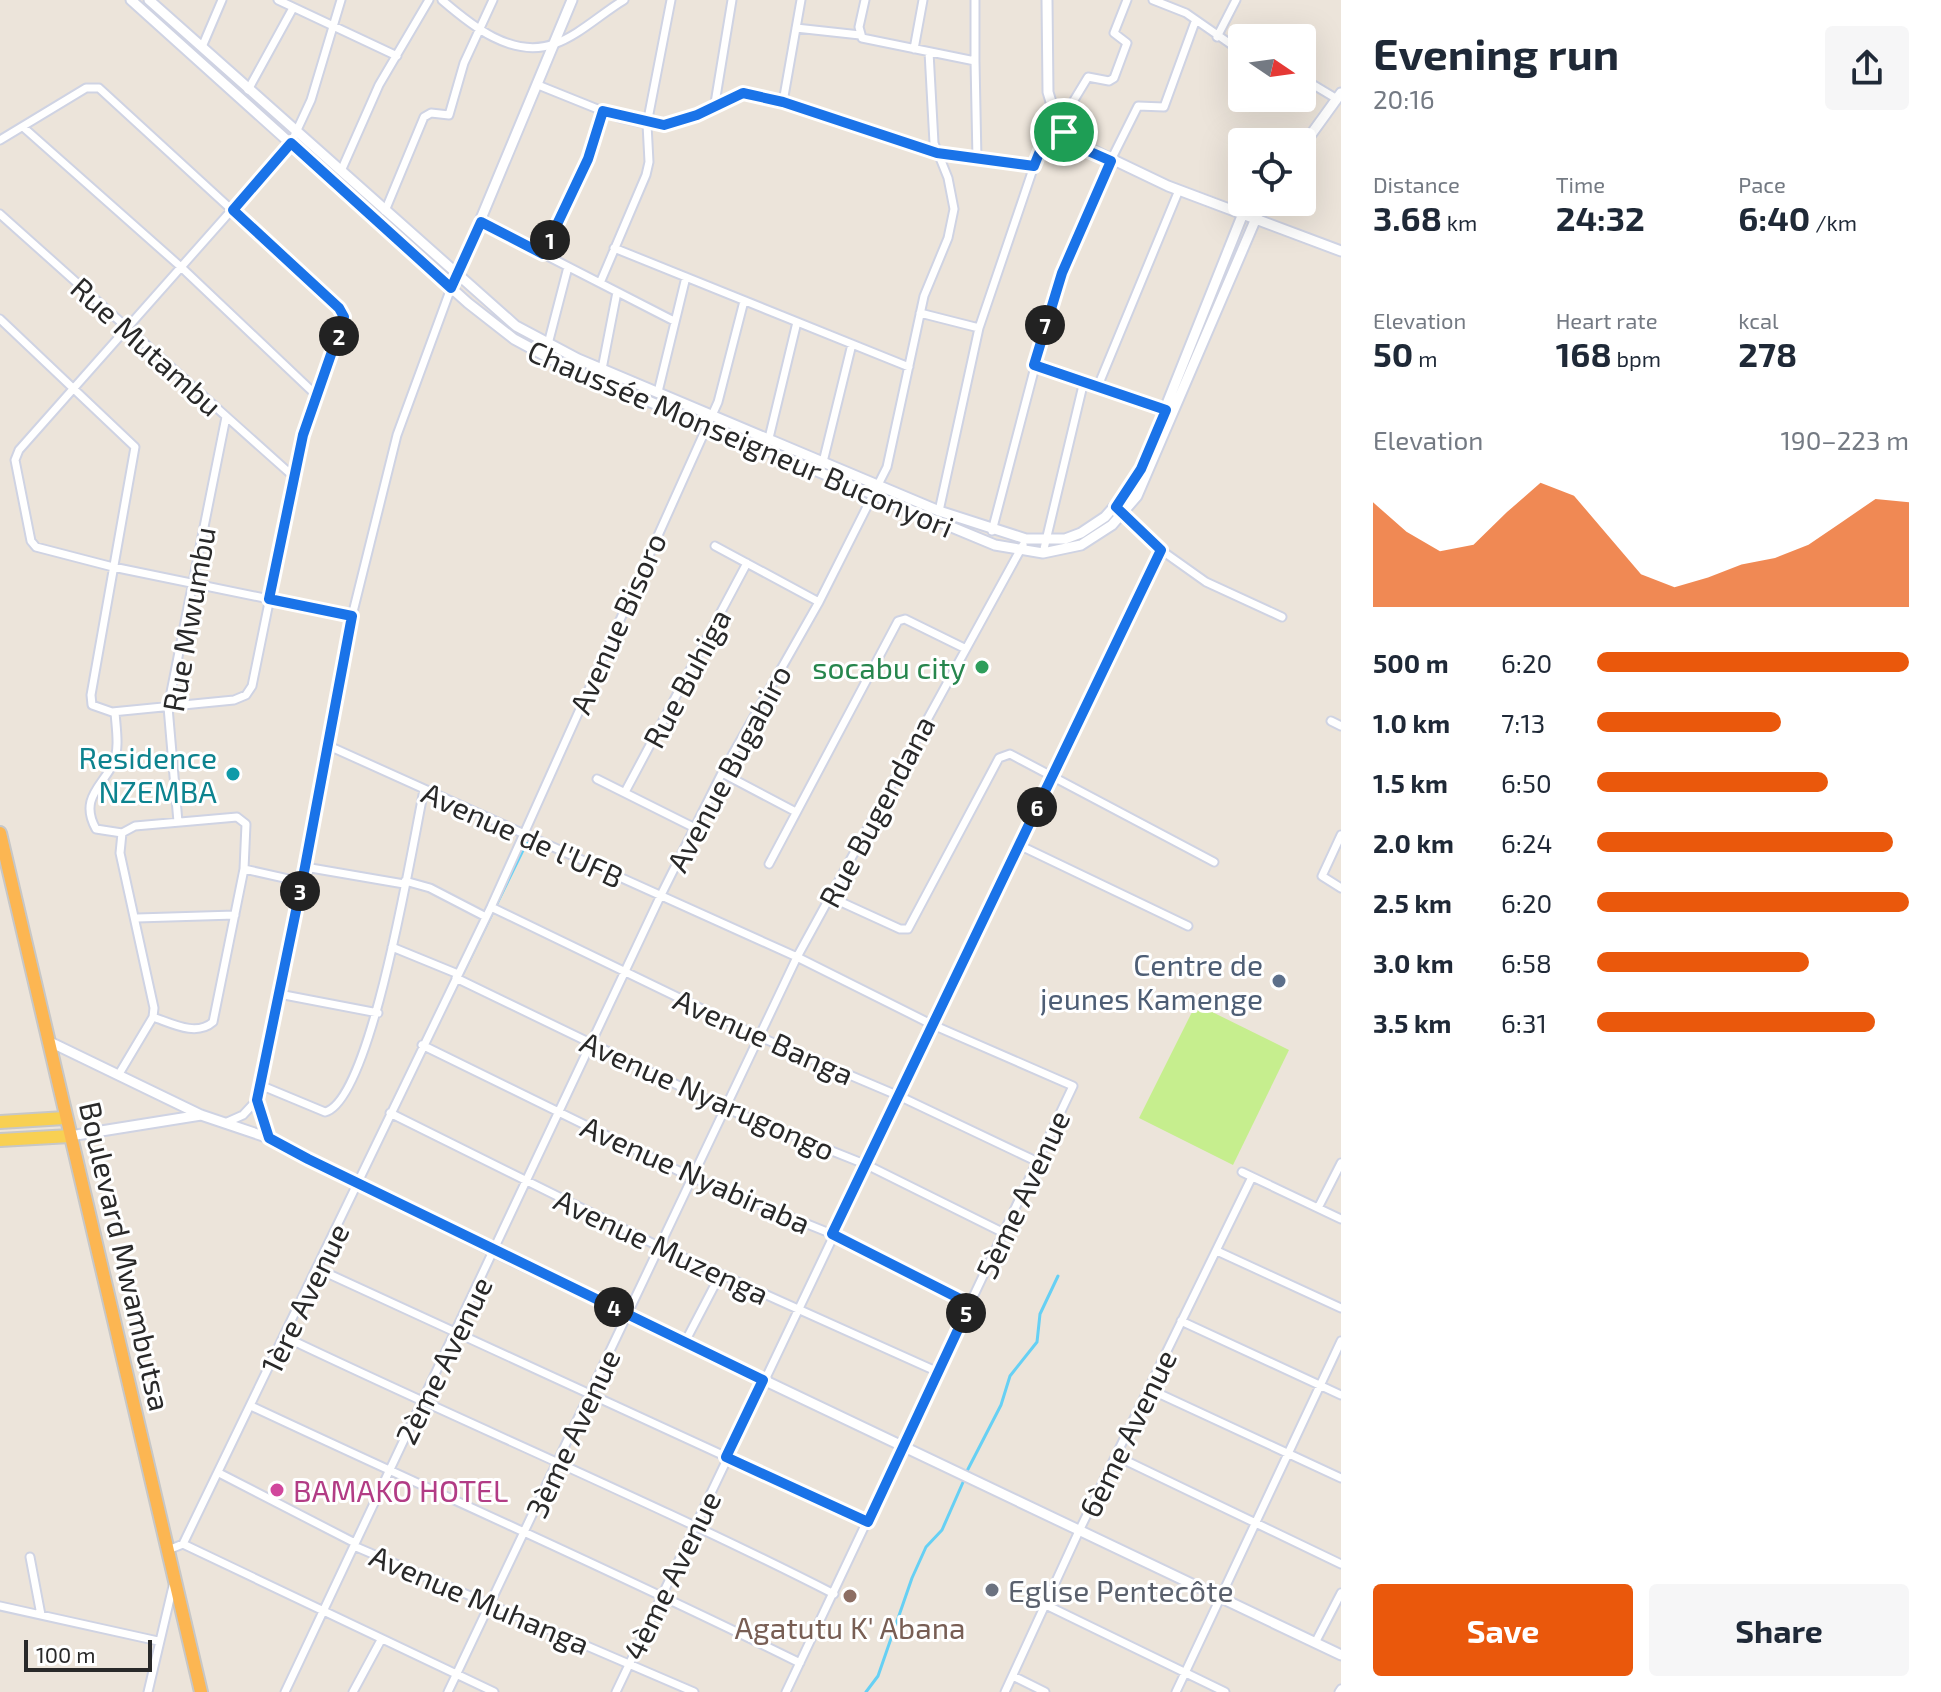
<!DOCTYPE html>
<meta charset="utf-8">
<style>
:root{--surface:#fff;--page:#f6f6f7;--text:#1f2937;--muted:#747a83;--accent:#ea580c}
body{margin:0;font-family:"Exo 2",sans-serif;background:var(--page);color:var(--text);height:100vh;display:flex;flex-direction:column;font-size:30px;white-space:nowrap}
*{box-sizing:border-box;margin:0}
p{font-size:26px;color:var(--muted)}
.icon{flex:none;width:44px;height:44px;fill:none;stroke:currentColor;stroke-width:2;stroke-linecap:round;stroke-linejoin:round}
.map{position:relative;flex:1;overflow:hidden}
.side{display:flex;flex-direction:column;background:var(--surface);width:600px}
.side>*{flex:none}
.needle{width:52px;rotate:103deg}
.fabs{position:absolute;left:1228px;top:24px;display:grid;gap:16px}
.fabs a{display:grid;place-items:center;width:88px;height:88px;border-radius:8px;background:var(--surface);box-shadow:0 8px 32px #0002;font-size:40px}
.scale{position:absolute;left:24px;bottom:20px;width:128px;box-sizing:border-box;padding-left:8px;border:4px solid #292929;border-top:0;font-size:22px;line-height:28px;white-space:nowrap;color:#292929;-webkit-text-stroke:6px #fff;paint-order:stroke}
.pin{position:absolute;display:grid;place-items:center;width:68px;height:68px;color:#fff;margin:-34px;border:4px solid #fff;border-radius:50%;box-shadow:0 2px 8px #0007}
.km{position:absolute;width:40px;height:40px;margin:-20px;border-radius:50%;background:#222;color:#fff;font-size:22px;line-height:40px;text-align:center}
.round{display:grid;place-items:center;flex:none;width:84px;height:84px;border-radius:8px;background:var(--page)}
.overview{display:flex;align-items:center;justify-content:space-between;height:136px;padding:0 32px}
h1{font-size:44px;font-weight:700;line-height:60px}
.metrics{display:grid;grid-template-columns:repeat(3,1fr);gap:12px;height:136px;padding:8px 32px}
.metrics div{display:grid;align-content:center}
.metrics b{font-size:34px;font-weight:700}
.metrics small{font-size:22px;font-weight:400}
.metrics p{font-size:22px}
.chart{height:224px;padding:16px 32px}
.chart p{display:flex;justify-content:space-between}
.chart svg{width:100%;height:144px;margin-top:8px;fill:var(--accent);opacity:.7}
.primary-button{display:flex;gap:16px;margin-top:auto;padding:16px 32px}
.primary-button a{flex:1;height:92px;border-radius:8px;background:var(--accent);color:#fff;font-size:32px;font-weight:700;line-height:92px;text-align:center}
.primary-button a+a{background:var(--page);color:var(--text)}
ul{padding:0 32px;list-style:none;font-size:26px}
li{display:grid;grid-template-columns:128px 96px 1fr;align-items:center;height:60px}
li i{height:20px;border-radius:10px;background:var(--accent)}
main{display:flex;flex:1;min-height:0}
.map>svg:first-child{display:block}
</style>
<main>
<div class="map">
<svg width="1341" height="1692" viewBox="0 0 1341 1692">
<rect width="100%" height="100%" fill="#ece4da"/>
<path fill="#c6ee8e" d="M1196,1004L1289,1050L1233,1165L1139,1118Z"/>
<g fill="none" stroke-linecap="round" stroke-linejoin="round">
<path stroke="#66d0f4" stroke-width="3" d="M463,973L527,842
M966,1473L1001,1405L1010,1376L1037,1342L1040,1314L1058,1276
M866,1692L878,1676L912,1578L926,1547L942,1530L964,1480"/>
<defs>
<path id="minor" d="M278,0L397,56
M341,0L311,100L291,143L19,450L15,460L31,541L36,547L113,567L352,616
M442,0C471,25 512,59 554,44C578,36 602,13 624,0
M801,0L783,102L937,153L1034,166L1042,146L1064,132
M865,0L859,27L862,38L975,61V0
M1153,0L1186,13L1242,52
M796,28L860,35
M1217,37L1236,0
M202,47L222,0
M914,49L923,0
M975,61L977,160
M1302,78L1337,99
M538,85L620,118L647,124L678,122L743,93L783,102
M248,90L293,8
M715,103L732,0
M1059,125L1088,77L1109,81L1114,78L1127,43L1114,33L1127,0
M23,127L181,267L315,394
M0,140L86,88H99L339,308L344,317L303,435L252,686L246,695L234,700L112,712L92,705L91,695L135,447L0,319
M341,171L379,85L429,0
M385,211L424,117L431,113L449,115L464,63L493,0
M0,214L294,477
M481,222L674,321
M614,248L909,367
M543,254L588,159L603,111
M600,283L646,175L649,162L647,124L671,0
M920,313L979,328
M548,344L568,267
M1034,365L1169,411
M602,369L617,292
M1098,386L1179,190
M658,392L686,277
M769,438L797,322
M823,462L852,344
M939,511L979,328L1034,166
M992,531L1052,302L1101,180L1138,106L1164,107L1195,22
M715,546L819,602
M1161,550L1206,582L1282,617
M1043,553L1084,381
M115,712C116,728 120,749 113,764C102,786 79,799 96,829L122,833
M1331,721L1341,726
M329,746L797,957L933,1025L1073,1086L786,1692
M722,773L794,811
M597,779L695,828
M625,792L747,563
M178,822L168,707L226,417
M122,833L135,826L237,817L246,824L244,869L213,1022C196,1037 171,1023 153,1017
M1341,835L1322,876L1341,888
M1021,846L1188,926
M769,864L898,621L905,619L964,648
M305,867L404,884
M244,869L302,882
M405,881L430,888L486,917
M830,897L900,929H908L999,758L1010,754L1214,862
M491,907L760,1037L899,1096L1038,1162
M137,918L235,915
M392,947L458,974
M456,978L727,1109L867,1165L1004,1233
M279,994L378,1013
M422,1045L693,1178L832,1234L970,1304
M119,1074L153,1017L154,1008L120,853L122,833
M260,1085L325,1112C372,1101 413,840 424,790
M390,1113L660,1247L938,1372
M225,1123L243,1115L257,1100
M269,1138L257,1100L305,867L352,616L397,435L451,288
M1242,1172L1341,1219
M1318,1208L1341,1163
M1217,1251L1341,1308
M318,1269L868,1522
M1181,1321L1341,1395
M285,1337C467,1424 653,1502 834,1594
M685,1342L720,1275
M1149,1389L1341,1478
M251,1406C434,1492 619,1573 800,1663
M1116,1456L1341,1564
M219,1473L355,1543
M183,1544L491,907L718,402L744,301
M354,1546L694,1692
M168,1550L183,1544L494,1692
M30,1557L41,1615
M1046,1605L1225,1692
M0,1606L158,1641
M1315,1643L1341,1593
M1013,1676L1045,1692
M148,1692L173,1586
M285,1692L660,897L722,773L819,602L887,467L924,296L948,238L954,209L948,178L934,143L929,52
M353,1692L381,1640
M448,1692L797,957L1023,545
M616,1692L1161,550L1116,507
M1005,1692L1079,1531L1252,1177
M1176,1692L1341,1341
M1339,1692L1341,1689"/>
<path id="tertiary" d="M131,0L468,303L514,339L566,367L995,545L1043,553L1081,545L1112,525L1137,496L1263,202
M149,0L516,326L578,359L939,511L1026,539H1065L1081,533L1105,517L1127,492L1141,469L1242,216L1256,202
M1047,0L1048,92L1057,122L1076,142L1168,186L1341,251
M1302,147L1341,93
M455,281L572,0
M48,1041L201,1115L269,1138L495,1252L1341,1655
M70,1136L201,1115"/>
<path id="primary" d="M0,1122L65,1118
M0,1140L70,1136"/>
<path id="trunk" d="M0,833L201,1692"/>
</defs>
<use href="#minor" stroke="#cfd3e3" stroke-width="11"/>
<use href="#tertiary" stroke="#cfd3e3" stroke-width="13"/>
<use href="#primary" stroke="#c7c7c7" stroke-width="16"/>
<use href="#trunk" stroke="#c7c7c7" stroke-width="16"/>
<use href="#minor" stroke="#fff" stroke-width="7"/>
<use href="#tertiary" stroke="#fff" stroke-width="9"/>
<use href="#primary" stroke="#f8d053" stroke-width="12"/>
<use href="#trunk" stroke="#fcb652" stroke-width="12"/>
</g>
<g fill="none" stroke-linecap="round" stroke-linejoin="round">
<defs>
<path id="route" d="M743,93L783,102L937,153L1034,166L1042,146L1064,132L1086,150L1111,161L1062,273L1034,365L1166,410L1141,469L1116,507L1161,550L832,1234L970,1304L868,1522L726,1457L763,1380L308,1159L269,1138L257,1100L305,867L352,616L269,599L303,435L344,317L339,308L233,210L291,143L451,288L481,222L543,254L588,159L603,111L664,125L697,115Z"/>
</defs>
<use href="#route" stroke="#fff" stroke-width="16"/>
<use href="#route" stroke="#1a73e8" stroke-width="10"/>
</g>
<circle fill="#2e9e5b" stroke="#fff" stroke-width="3" cx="982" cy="667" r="8"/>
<circle fill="#0f9aa8" stroke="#fff" stroke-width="3" cx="233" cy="774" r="8"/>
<circle fill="#5c6f8a" stroke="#fff" stroke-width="3" cx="1279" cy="981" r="8"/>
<circle fill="#d1479c" stroke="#fff" stroke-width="3" cx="277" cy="1490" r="8"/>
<circle fill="#6b7280" stroke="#fff" stroke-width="3" cx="992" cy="1590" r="8"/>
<circle fill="#8d6e63" stroke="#fff" stroke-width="3" cx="850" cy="1596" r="8"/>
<g text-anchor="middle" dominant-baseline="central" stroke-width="6" stroke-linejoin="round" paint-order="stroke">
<g font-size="30" fill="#292929" stroke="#fff">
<text transform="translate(147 346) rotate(42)">Rue Mutambu</text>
<text transform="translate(741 438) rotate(23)">Chaussée Monseigneur Buconyori</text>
<text transform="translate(188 619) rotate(-80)">Rue Mwumbu</text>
<text transform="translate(617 623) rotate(-66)">Avenue Bisoro</text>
<text transform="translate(686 678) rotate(-62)">Rue Buhiga</text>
<text transform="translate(728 768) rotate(-62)">Avenue Bugabiro</text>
<text transform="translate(876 811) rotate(-62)">Rue Bugendana</text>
<text transform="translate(523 834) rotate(24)">Avenue de l'UFB</text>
<text transform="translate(764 1036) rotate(24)">Avenue Banga</text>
<text transform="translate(708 1095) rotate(24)">Avenue Nyarugongo</text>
<text transform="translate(696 1174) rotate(24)">Avenue Nyabiraba</text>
<text transform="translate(1022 1194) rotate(-65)">5ème Avenue</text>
<text transform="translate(662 1246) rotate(25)">Avenue Muzenga</text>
<text transform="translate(126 1256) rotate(77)">Boulevard Mwambutsa</text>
<text transform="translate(304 1298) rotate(-64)">1ère Avenue</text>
<text transform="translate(443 1360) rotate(-64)">2ème Avenue</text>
<text transform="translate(572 1433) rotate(-65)">3ème Avenue</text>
<text transform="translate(1127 1433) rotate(-64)">6ème Avenue</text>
<text transform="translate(671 1575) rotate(-64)">4ème Avenue</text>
<text transform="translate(480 1599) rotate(23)">Avenue Muhanga</text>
</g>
<g font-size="30" fill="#27864d" stroke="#fff" text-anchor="end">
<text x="966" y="667">socabu city</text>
</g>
<g font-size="30" fill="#0d838f" stroke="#fff" text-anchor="end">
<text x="217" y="757">Residence<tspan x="217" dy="34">NZEMBA</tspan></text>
</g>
<g font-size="30" fill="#4e5e75" stroke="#fff" text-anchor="end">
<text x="1263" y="964">Centre de<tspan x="1263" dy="34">jeunes Kamenge</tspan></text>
</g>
<g font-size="30" fill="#b23c85" stroke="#fff" text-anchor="start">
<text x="293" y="1490">BAMAKO HOTEL</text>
</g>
<g font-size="30" fill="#5b616d" stroke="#fff" text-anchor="start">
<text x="1008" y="1590">Eglise Pentecôte</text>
</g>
<g font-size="30" fill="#785e54" stroke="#fff">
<text x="850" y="1627">Agatutu K' Abana</text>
</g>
</g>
</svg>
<div class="fabs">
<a><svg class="needle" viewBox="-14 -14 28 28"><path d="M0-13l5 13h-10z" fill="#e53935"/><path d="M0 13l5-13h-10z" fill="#747a83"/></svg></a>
<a><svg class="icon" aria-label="locate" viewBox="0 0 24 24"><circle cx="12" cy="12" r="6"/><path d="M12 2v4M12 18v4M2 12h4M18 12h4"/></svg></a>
</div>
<div class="scale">100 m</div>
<div class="pin" style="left:1064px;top:132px;background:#1e9e55"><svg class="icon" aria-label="arrive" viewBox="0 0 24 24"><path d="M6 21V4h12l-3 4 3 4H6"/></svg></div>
<b class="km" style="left:550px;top:240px">1</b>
<b class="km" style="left:339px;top:336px">2</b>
<b class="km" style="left:300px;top:891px">3</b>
<b class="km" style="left:614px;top:1307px">4</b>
<b class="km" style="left:966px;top:1313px">5</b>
<b class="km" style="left:1037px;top:807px">6</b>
<b class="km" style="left:1045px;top:325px">7</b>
</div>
<section class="side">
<div class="overview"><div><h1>Evening run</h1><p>20:16</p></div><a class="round"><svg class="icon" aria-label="share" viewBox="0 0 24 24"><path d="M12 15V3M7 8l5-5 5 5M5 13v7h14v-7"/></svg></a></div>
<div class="metrics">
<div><p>Distance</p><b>3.68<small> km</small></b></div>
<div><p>Time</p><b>24:32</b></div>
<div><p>Pace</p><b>6:40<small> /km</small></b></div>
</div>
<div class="metrics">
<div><p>Elevation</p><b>50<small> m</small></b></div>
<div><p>Heart rate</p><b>168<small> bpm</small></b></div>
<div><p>kcal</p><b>278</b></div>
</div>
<div class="chart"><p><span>Elevation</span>190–223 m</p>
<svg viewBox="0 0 160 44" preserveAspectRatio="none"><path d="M0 44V12L10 21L20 27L30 25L40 15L50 6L60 10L70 22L80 34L90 38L100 35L110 31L120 29L130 25L140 18L150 11L160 12V44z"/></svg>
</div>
<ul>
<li><b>500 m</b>6:20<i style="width:100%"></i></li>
<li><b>1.0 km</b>7:13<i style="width:59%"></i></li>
<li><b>1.5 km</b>6:50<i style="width:74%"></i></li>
<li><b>2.0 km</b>6:24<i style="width:95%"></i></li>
<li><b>2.5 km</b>6:20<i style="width:100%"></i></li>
<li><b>3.0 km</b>6:58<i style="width:68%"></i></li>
<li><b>3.5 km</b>6:31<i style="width:89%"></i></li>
</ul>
<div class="primary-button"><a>Save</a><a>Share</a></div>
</section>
</main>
